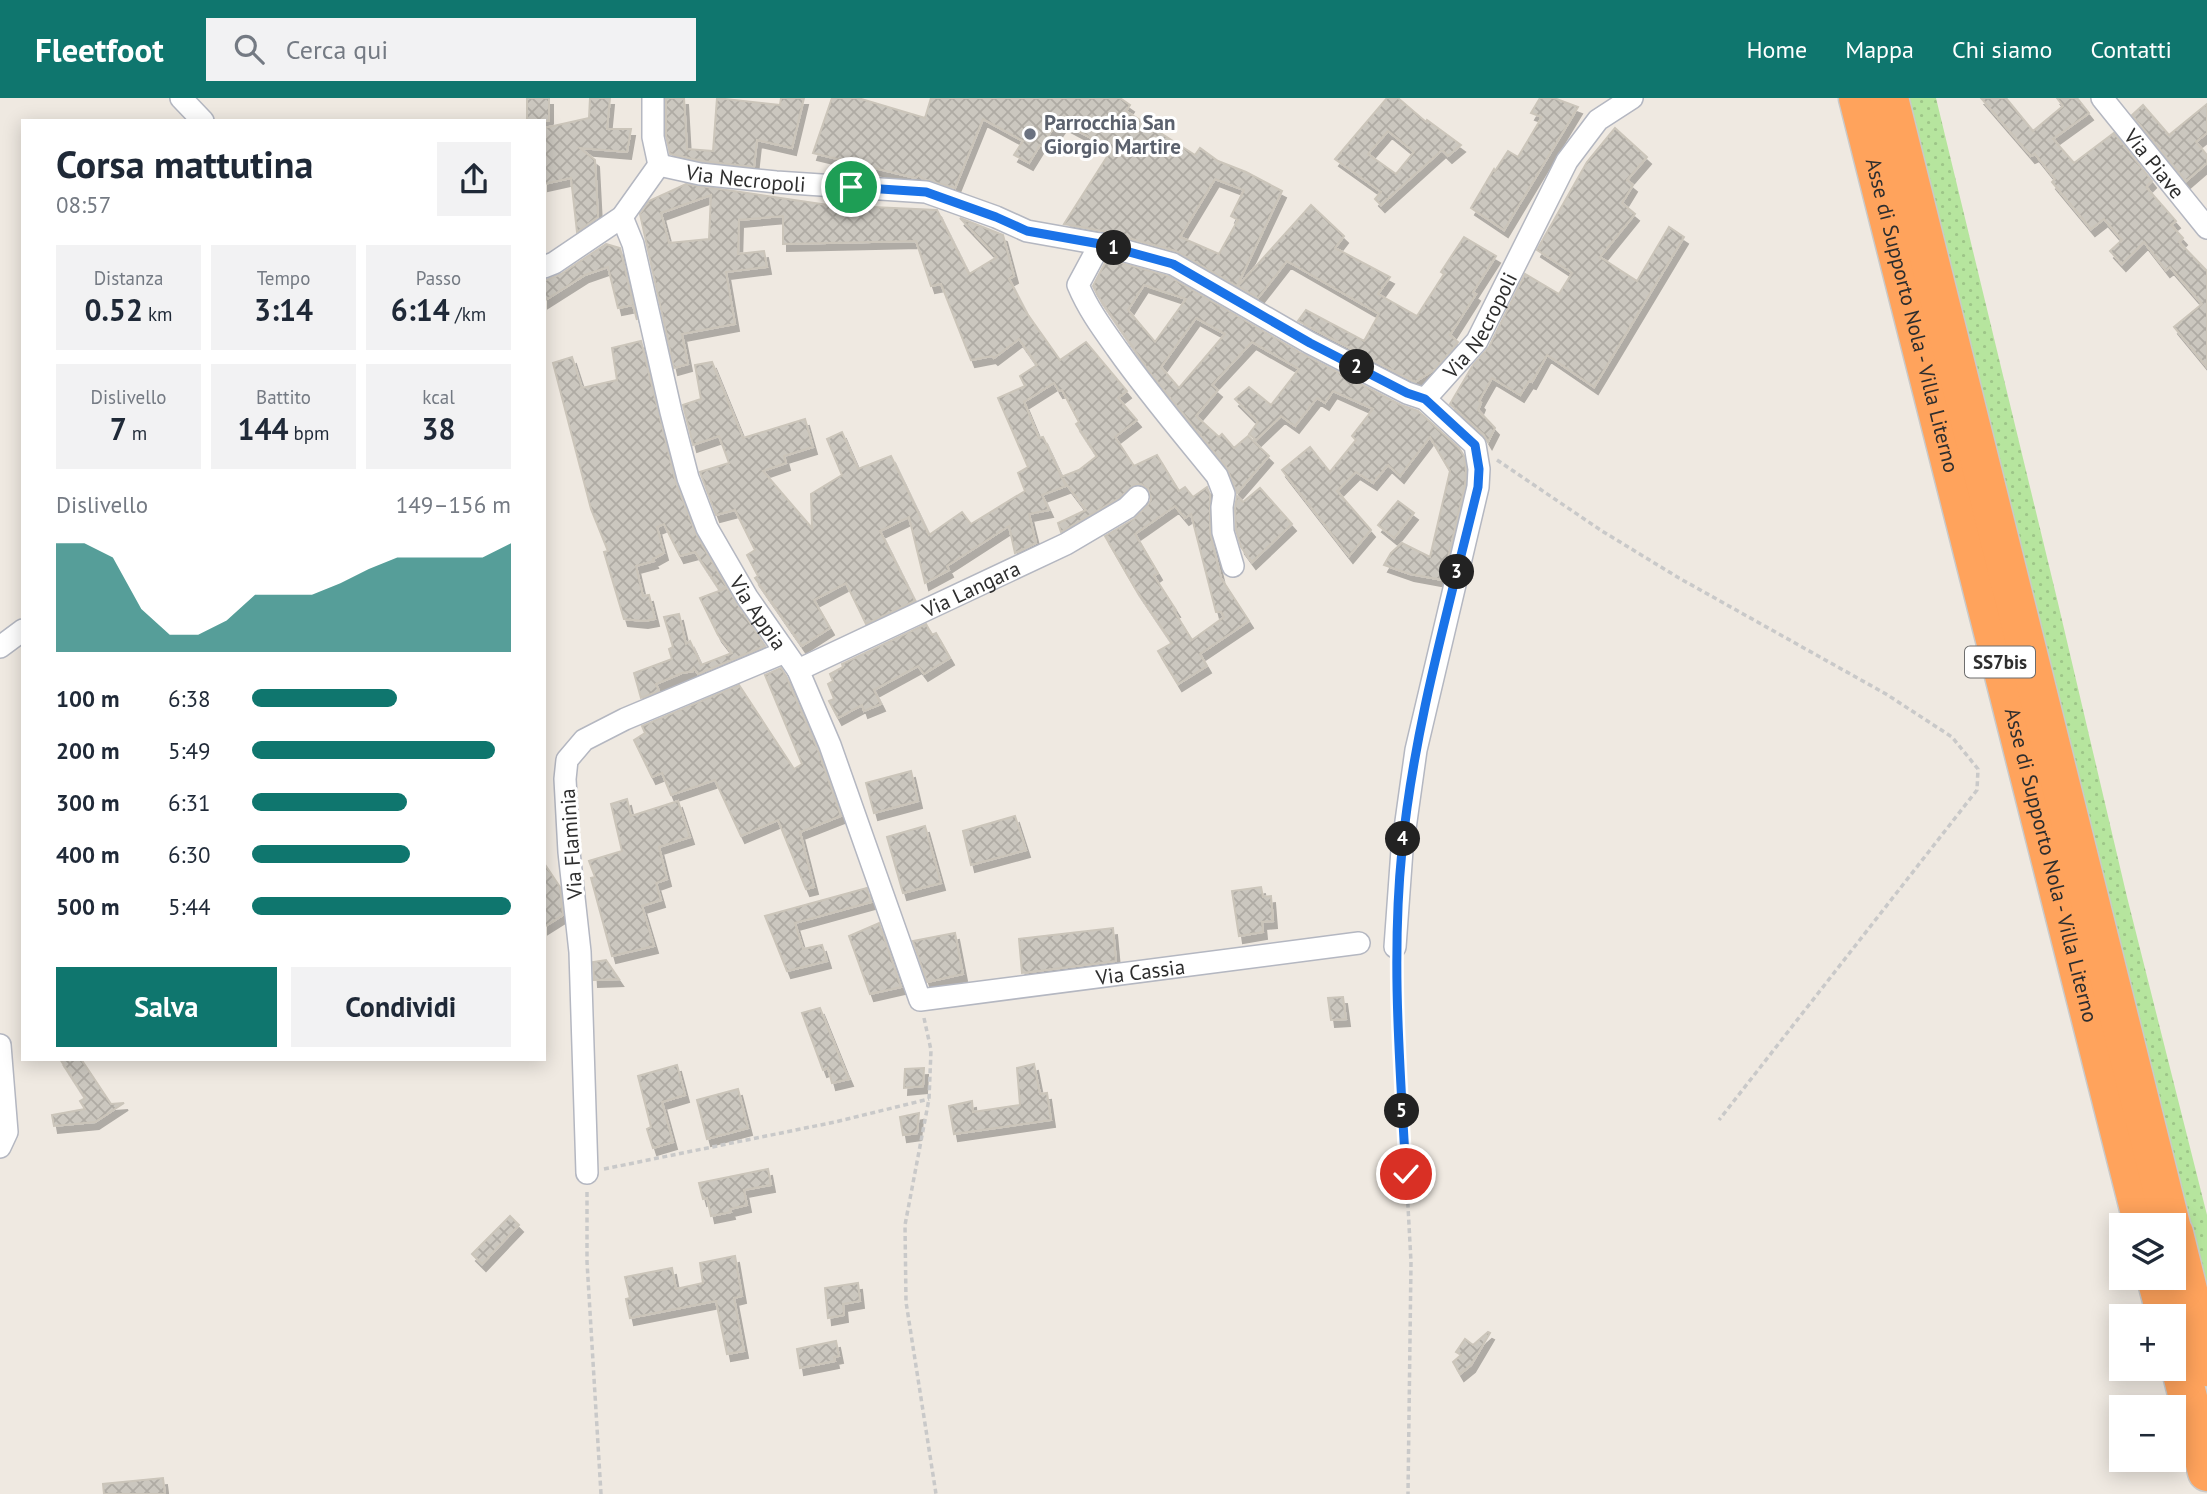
<!DOCTYPE html>
<html lang="it">
<meta charset="utf-8">
<style>
:root{--surface:#fff;--page:#f2f2f3;--text:#1f2937;--muted:#747a83;--accent:#0f766e}
body{margin:0;font-family:"PT Sans",sans-serif;background:var(--page);color:var(--text);height:100vh;display:flex;flex-direction:column;font-size:26px;white-space:nowrap}
*{box-sizing:border-box;margin:0}
p{font-size:23px;color:var(--muted)}
.icon{flex:none;width:38px;height:38px;fill:none;stroke:currentColor;stroke-width:2;stroke-linecap:round;stroke-linejoin:round}
.map{position:relative;flex:1;overflow:hidden}
.side{position:absolute;left:21px;top:21px;width:525px;height:942px;display:flex;flex-direction:column;background:var(--surface);border-radius:0px;box-shadow:0 4px 18px #0003}
.side>*{flex:none}
.controls{position:absolute;left:2109px;top:1115px;display:grid;gap:14px}
.controls a{display:grid;place-items:center;width:77px;height:77px;border-radius:0px;background:var(--surface);box-shadow:0 4px 18px #0003;font-size:35px}
.pin{position:absolute;display:grid;place-items:center;width:60px;height:60px;color:#fff;margin:-30px;border:4px solid #fff;border-radius:50%;box-shadow:0 2px 7px #0007}
.km{position:absolute;width:35px;height:35px;margin:-18px;border-radius:50%;background:#222;color:#fff;font-size:19px;line-height:35px;text-align:center}
.round{display:grid;place-items:center;flex:none;width:74px;height:74px;border-radius:0px;background:var(--page)}
.overview{display:flex;align-items:center;justify-content:space-between;height:119px;padding:0 35px}
h1{font-size:38px;font-weight:700;line-height:52px}
.figures{display:grid;grid-template-columns:repeat(3,1fr);gap:10px;height:119px;padding:7px 35px}
.figures div{display:grid;align-content:center;border-radius:0px;background:var(--page);text-align:center}
.figures b{font-size:30px;font-weight:700}
.figures small{font-size:19px;font-weight:400}
.figures p{font-size:19px}
.chart{height:196px;padding:14px 35px}
.chart p{display:flex;justify-content:space-between}
.chart svg{width:100%;height:126px;margin-top:7px;fill:var(--accent);opacity:.7}
.button{display:flex;gap:14px;margin-top:auto;padding:14px 35px}
.button a{flex:1;height:80px;border-radius:0px;background:var(--accent);color:#fff;font-size:28px;font-weight:700;line-height:80px;text-align:center}
.button a+a{background:var(--page);color:var(--text)}
ul{padding:0 35px;list-style:none;font-size:23px}
li{display:grid;grid-template-columns:112px 84px 1fr;align-items:center;height:52px}
li i{height:18px;border-radius:9px;background:var(--accent)}
header{display:flex;align-items:center;gap:42px;box-sizing:border-box;height:98px;padding:0 35px;background:var(--accent);color:#fff}
header strong{font-size:33px}
nav{display:flex;gap:38px;margin-inline-start:auto;font-size:24px}
.search{width:490px;height:63px;background:var(--page);display:flex;align-items:center;gap:18px;box-sizing:border-box;padding:0 24px;border-radius:0px;color:var(--muted);font-size:26px}
.map>svg:first-child{display:block}
</style>
<header>
<strong>Fleetfoot</strong>
<div class="search"><svg class="icon" aria-label="search" viewBox="0 0 24 24"><circle cx="10" cy="10" r="6"/><path d="M15 15l6 6"/></svg>Cerca qui</div>
<nav><a>Home</a><a>Mappa</a><a>Chi siamo</a><a>Contatti</a></nav>
</header>
<div class="map">
<svg width="2207" height="1396" viewBox="0 0 2207 1396">
<defs>
<pattern id="grass-dots" width="8" height="8" patternUnits="userSpaceOnUse" patternTransform="scale(1.75)"><rect width="8" height="8" fill="#b6e59e"/><path d="M2 2h.1M6 6h.1" fill="none" stroke="#9dc588" stroke-width="1.8" stroke-linecap="round"/></pattern>
<pattern id="building-cross-hatch" width="8" height="8" patternUnits="userSpaceOnUse" patternTransform="scale(1.75)"><rect width="8" height="8" fill="#cbc7bf"/><path d="M0 0l8 8M0 8l8-8" fill="none" stroke="#afaba4"/></pattern>
<filter id="shadow"><feDropShadow dx="4" dy="7" stdDeviation="0" flood-color="#0004"/></filter>
</defs>
<rect width="100%" height="100%" fill="#efe9e1"/>
<path fill="url(#grass-dots)" d="M1904,0H1936L2058,505L2127,799L2207,1117V1212Z"/>
<path fill="url(#building-cross-hatch)" stroke="#cbc5ba" stroke-width="2" fill-rule="evenodd" filter="url(#shadow)" d="M527,0H549V23H527Z
M590,0H610L607,31H631L627,54L580,50L595,62L598,119L577,134L571,80L544,86V30L589,20Z
M666,0H684L687,51L713,53L717,0L780,7L781,0H804L792,50L757,42L754,69L702,63L670,56L666,38Z
M832,0H858L925,20L931,0H1120L1130,7L1126,13L1195,57L1200,50L1218,63L1246,74L1282,93L1237,188L1176,153L1103,133L1064,126L1112,51L1063,25L1058,32L1053,30L1042,48L1040,47L1029,65L1014,57L1023,43L983,21L955,90L923,81L919,77L915,80L813,55ZM1215,81L1244,92L1231,118L1238,122L1219,156L1180,139Z
M1387,0H1398L1426,24L1427,22L1461,47L1448,58L1442,52L1381,107L1375,101L1381,94L1335,61ZM1388,33L1414,54L1396,76L1368,56Z
M1540,0H1554L1578,9L1504,132L1471,110L1494,71L1495,73L1508,53L1518,59L1542,19L1531,15Z
M1981,0H2006L2033,33L2063,8L2057,0H2077L2089,15L2053,41L2074,65L2114,35L2152,83L2146,89L2176,123L2171,127L2183,140L2179,144L2207,173V269L2174,229L2202,206L2170,169L2166,172L2144,144L2122,166L2110,153L2122,142L2104,121L2091,131L2052,84L2055,81L2035,56L2031,58Z
M2207,6V35L2196,44L2207,57V65L2186,83L2132,17L2143,7L2169,37Z
M1615,30L1647,59L1627,82L1633,87L1622,105L1635,116L1600,159L1637,183L1669,129L1684,139L1594,289L1547,257L1532,284L1529,283L1520,297L1492,280L1479,303L1481,305L1478,312L1495,330L1488,344L1484,337L1450,306L1473,267L1489,249L1525,176L1559,196L1572,175L1537,152L1587,64Z
M686,86L828,107L937,112L969,176L997,159L960,120L1003,137L1014,178L1009,181L1026,214L1060,262L1086,244L1127,293L1118,300L1137,322L1115,339L1134,368L1157,357L1179,393L1185,389L1193,399L1207,389L1210,397V435L1221,480L1249,523L1200,556L1207,568L1178,586L1158,553L1172,545L1135,490L1105,438L1134,421L1147,408L1151,402L1148,390L1141,386L1134,387L1119,400L1061,434L1058,425L1086,412L1061,379L1079,372L1097,358L1076,326L1079,324L1062,292L1059,293L1054,285L1024,304L1039,340L1043,339L1066,388L1042,397L1049,412L1029,416L1036,445L1015,455L1009,428L947,468L949,472L925,485L909,419L880,433L915,503L866,526L846,485L814,502L830,530L802,548L755,480L758,478L747,457L755,452L735,412L716,417L700,374L729,365L719,338L693,347L683,307L701,301L695,267L712,264L743,340L805,321L813,349L784,358L786,365L763,373L812,430L811,396L842,377L827,341L842,334L858,371L891,358L929,437L962,414L971,426L1025,393L1018,375L1028,369L998,300L1025,288L1020,278L1037,267L1019,241L994,260L992,258L971,262L941,186L931,188L916,143L783,146V118L739,122L738,156L764,153L767,169L726,174L735,226L682,236L688,266L674,270L640,116L649,103ZM711,97L709,141L669,145L661,115ZM1175,408L1185,420L1191,416L1216,514H1221L1224,519L1192,542L1174,513L1176,512L1154,478L1158,475L1135,436Z
M1311,107L1344,138L1335,150L1390,179L1378,196L1417,218L1444,176L1441,174L1464,139L1496,158L1473,194L1476,196L1450,237L1458,244L1435,271L1415,284L1298,223L1306,212L1364,243L1379,216L1287,163L1258,200L1238,188Z
M606,146L620,150L637,222L633,207L618,210L608,169L585,177L544,203V183L561,176Z
M1107,161L1168,178L1303,256L1401,307L1418,313L1459,350L1464,358L1466,372L1465,387L1443,482L1410,476L1384,467L1391,455L1402,445L1430,459L1450,373L1430,339L1400,378L1388,367L1373,385L1356,374L1337,393L1371,432L1349,458L1282,372L1310,349L1330,374L1356,342L1352,338L1373,311L1333,293L1325,305L1317,300L1295,328L1281,318L1256,342L1249,336L1258,324L1235,301L1249,289L1271,307L1299,271L1252,244L1212,287L1218,292L1196,318L1219,339L1222,336L1234,350L1248,338L1269,358L1237,395L1227,370L1151,276L1098,198L1093,188ZM1144,187L1186,201L1155,244L1128,212ZM1196,220L1225,236L1179,290L1161,269Z
M641,243L676,385L696,436L726,488L720,492L695,454L680,458L664,426L657,429L664,455L653,461L654,463L636,468L643,498L649,497L655,521L644,523L624,521L604,454L608,453L591,411L553,265L572,259L582,290L617,282L612,250Z
M1260,390L1292,426L1252,464L1241,449L1236,432L1235,410L1237,398L1243,404Z
M1398,403L1414,415L1394,440L1378,427Z
M727,490L765,548L698,576L694,570L693,573L682,575L656,586L659,593L641,600L634,575L672,561L669,551L673,549L664,519L679,516L686,546L690,543L701,567L732,555L718,537L700,500Z
M926,526L932,537L936,535L950,560L924,576L918,568L874,592L881,606L864,613L862,607L838,620L829,603L834,601L828,586L833,583L830,576L843,569L842,566Z
M781,570L786,578L818,652L841,718L800,734L814,789L806,791L778,722L741,738L715,682L671,697L662,675L652,679L634,642L645,635L642,628L739,587L794,671L802,666L765,577Z
M911,673L918,703L874,715L866,685Z
M627,701L631,718L678,703L690,739L659,749L667,781L656,785L661,802L642,808L654,848L612,858L591,780L595,779L589,763L622,753L611,706Z
M1015,718L1026,752L971,767L963,733Z
M925,728L941,785L903,795L887,739Z
M544,765L560,789L563,817L544,829Z
M1261,789L1263,799L1271,798L1273,823L1262,824L1263,834L1239,838L1232,793Z
M867,790L871,804L795,825L803,851L822,847L827,863L787,873L765,818Z
M879,825L901,889L870,896L849,838Z
M1113,830L1116,863L1022,875L1019,841Z
M955,835L963,876L927,884L913,843Z
M606,862L619,881L594,882L593,864Z
M1343,899L1346,921L1331,922L1328,900Z
M820,910L845,972L849,981L832,985L828,970L823,972L802,915Z
M60,961H81L111,1006L124,1005L95,1024L54,1028L52,1017L85,1011L80,1003L85,1000Z
M1034,966L1040,996L1047,995L1051,1022L954,1036L949,1008L972,1003L973,1014L1020,1007L1017,970Z
M677,967L685,997L662,1004L673,1044L653,1050L647,1031L651,1029L638,978Z
M924,970L923,988L904,990L905,971Z
M738,991L748,1030L707,1041L697,1002Z
M919,1015L917,1035L903,1037L900,1019Z
M768,1071L771,1087L744,1092L747,1107L730,1111L731,1114L711,1118L707,1100L703,1101L699,1085Z
M510,1118L519,1127L482,1166L472,1156Z
M735,1158L742,1198L734,1200L744,1253L727,1256L716,1203L630,1220L626,1201L630,1200L625,1179L672,1170L676,1191L703,1185L700,1165Z
M858,1185L860,1203L843,1206L844,1217L828,1220L825,1190Z
M1488,1234L1490,1235L1471,1267L1460,1276L1453,1264L1461,1257L1456,1254L1465,1241L1473,1247Z
M836,1243L839,1258L834,1259L835,1263L800,1270L797,1251Z
M163,1380L165,1396H104L103,1386Z"/>
<g fill="none" stroke-linecap="round" stroke-linejoin="round">
<defs>
<g id="street">
<path d="M181,0L203,23"/>
<path d="M653,0V39L659,67"/>
<path id="s1" d="M2102,0L2207,130"/>
<path id="s2" d="M659,67L700,76L776,84L926,94L996,119L1027,133L1100,146L1173,166L1310,245L1407,295L1425,301L1477,243L1567,63L1598,22L1632,0"/>
<path id="s3" d="M622,119L633,146L671,314L688,380L707,430L747,499L798,572L830,647L920,902L1359,845"/>
<path d="M1100,146L1078,187C1088,211 1102,230 1117,251C1148,295 1183,336 1217,378L1224,396L1222,409L1223,434L1233,468"/>
<path d="M544,169L554,165L622,119L659,67"/>
<path d="M0,549L23,532"/>
<path id="s4" d="M798,572L1066,446L1127,410L1138,399"/>
<path d="M1395,849L1402,752L1416,652L1478,389L1479,371L1475,347L1425,301"/>
<path d="M0,947L7,1034L0,1049"/>
<path d="M587,1075L580,854L569,754L565,681L567,662L584,642L625,621L785,554"/>
</g>
<g id="highway">
<path id="s5" d="M1858,0L2143,1127"/>
<path d="M1889,0L2171,1127"/>
<path d="M2174,1135L2207,1269"/>
<path d="M2156,1180L2166,1218"/>
<path d="M2174,1245L2207,1374"/>
</g>
</defs>
<use href="#street" stroke="#b4b7c1" stroke-width="24"/>
<use href="#highway" stroke="#c9c9c9" stroke-width="41"/>
<path stroke="#c9c9c9" stroke-width="3.5" stroke-dasharray="5 3.5" stroke-linecap="butt" d="M1497,362L1602,433L1679,480L1886,596L1952,639L1978,671L1977,692L1719,1022
M1395,867L1411,1164L1408,1396
M924,920L931,952L929,1001L905,1127L906,1204L936,1396
M604,1071L835,1024L929,1001
M587,1094V1164L601,1396"/>
<use href="#street" stroke="#fff" stroke-width="21"/>
<use href="#highway" stroke="#ffa35c" stroke-width="38"/>
</g>
<g fill="none" stroke-linecap="round" stroke-linejoin="round">
<defs>
<path id="route" d="M851,89L926,94L996,119L1027,133L1100,146L1173,166L1310,245L1407,295L1425,301L1475,347L1479,371L1478,389C1449,509 1414,629 1402,752C1391,861 1400,968 1406,1076"/>
</defs>
<use href="#route" stroke="#fff" stroke-width="14"/>
<use href="#route" stroke="#1a73e8" stroke-width="9"/>
</g>
<circle fill="#6b7280" stroke="#fff" stroke-width="2.5" cx="1030" cy="36" r="7"/>
<g text-anchor="middle" dominant-baseline="central" stroke-width="6" stroke-linejoin="round" paint-order="stroke">
<rect fill="#fff" stroke="#6d6d6d" stroke-width="2" x="1965" y="548.5" width="70" height="31" rx="5"/>
<g font-size="19" font-weight="bold" fill="#2e2e2e">
<text x="2000" y="564">SS7bis</text>
</g>
<g font-size="21" font-weight="bold" fill="#5b616d" stroke="#fff" text-anchor="start">
<text x="1044" y="24">Parrocchia San<tspan x="1044" dy="24">Giorgio Martire</tspan></text>
</g>
<g font-size="21" fill="#2e2e2e" stroke="#fff">
<text stroke="none"><textPath href="#s1" startOffset="84">Via Piave</textPath></text>
<text stroke="none"><textPath href="#s2" startOffset="88">Via Necropoli</textPath></text>
<text stroke="none"><textPath href="#s5" startOffset="224">Asse di Supporto Nola - Villa Literno</textPath></text>
<text stroke="none"><textPath href="#s2" startOffset="906">Via Necropoli</textPath></text>
<text stroke="none"><textPath href="#s4" startOffset="191">Via Langara</textPath></text>
<text stroke="none"><textPath href="#s3" startOffset="422">Via Appia</textPath></text>
<text transform="translate(571 746) rotate(-94)">Via Flaminia</text>
<text stroke="none"><textPath href="#s5" startOffset="791">Asse di Supporto Nola - Villa Literno</textPath></text>
<text stroke="none"><textPath href="#s3" startOffset="1066">Via Cassia</textPath></text>
</g>
</g>
</svg>
<div class="controls">
<a><svg class="icon" aria-label="layers" viewBox="0 0 24 24"><path d="M12 4l9 5-9 5-9-5zM3 14l9 5 9-5"/></svg></a>
<a>+</a>
<a>−</a>
</div>
<div class="pin" style="left:851px;top:89px;background:#1e9e55"><svg class="icon" aria-label="arrive" viewBox="0 0 24 24"><path d="M6 21V4h12l-3 4 3 4H6"/></svg></div>
<div class="pin" style="left:1406px;top:1076px;background:#d93025"><svg class="icon" aria-label="check" viewBox="0 0 24 24"><path d="M5 12l5 5 9-10"/></svg></div>
<b class="km" style="left:1114px;top:150px">1</b>
<b class="km" style="left:1357px;top:269px">2</b>
<b class="km" style="left:1457px;top:474px">3</b>
<b class="km" style="left:1403px;top:741px">4</b>
<b class="km" style="left:1402px;top:1013px">5</b>
<section class="side">
<div class="overview"><div><h1>Corsa mattutina</h1><p>08:57</p></div><a class="round"><svg class="icon" aria-label="share" viewBox="0 0 24 24"><path d="M12 15V3M7 8l5-5 5 5M5 13v7h14v-7"/></svg></a></div>
<div class="figures">
<div><p>Distanza</p><b>0.52<small> km</small></b></div>
<div><p>Tempo</p><b>3:14</b></div>
<div><p>Passo</p><b>6:14<small> /km</small></b></div>
</div>
<div class="figures">
<div><p>Dislivello</p><b>7<small> m</small></b></div>
<div><p>Battito</p><b>144<small> bpm</small></b></div>
<div><p>kcal</p><b>38</b></div>
</div>
<div class="chart"><p><span>Dislivello</span>149–156 m</p>
<svg viewBox="0 0 160 44" preserveAspectRatio="none"><path d="M0 44V6L10 6L20 11L30 29L40 38L50 38L60 33L70 24L80 24L90 24L100 20L110 15L120 11L130 11L140 11L150 11L160 6V44z"/></svg>
</div>
<ul>
<li><b>100 m</b>6:38<i style="width:56%"></i></li>
<li><b>200 m</b>5:49<i style="width:94%"></i></li>
<li><b>300 m</b>6:31<i style="width:60%"></i></li>
<li><b>400 m</b>6:30<i style="width:61%"></i></li>
<li><b>500 m</b>5:44<i style="width:100%"></i></li>
</ul>
<div class="button"><a>Salva</a><a>Condividi</a></div>
</section>
</div>
